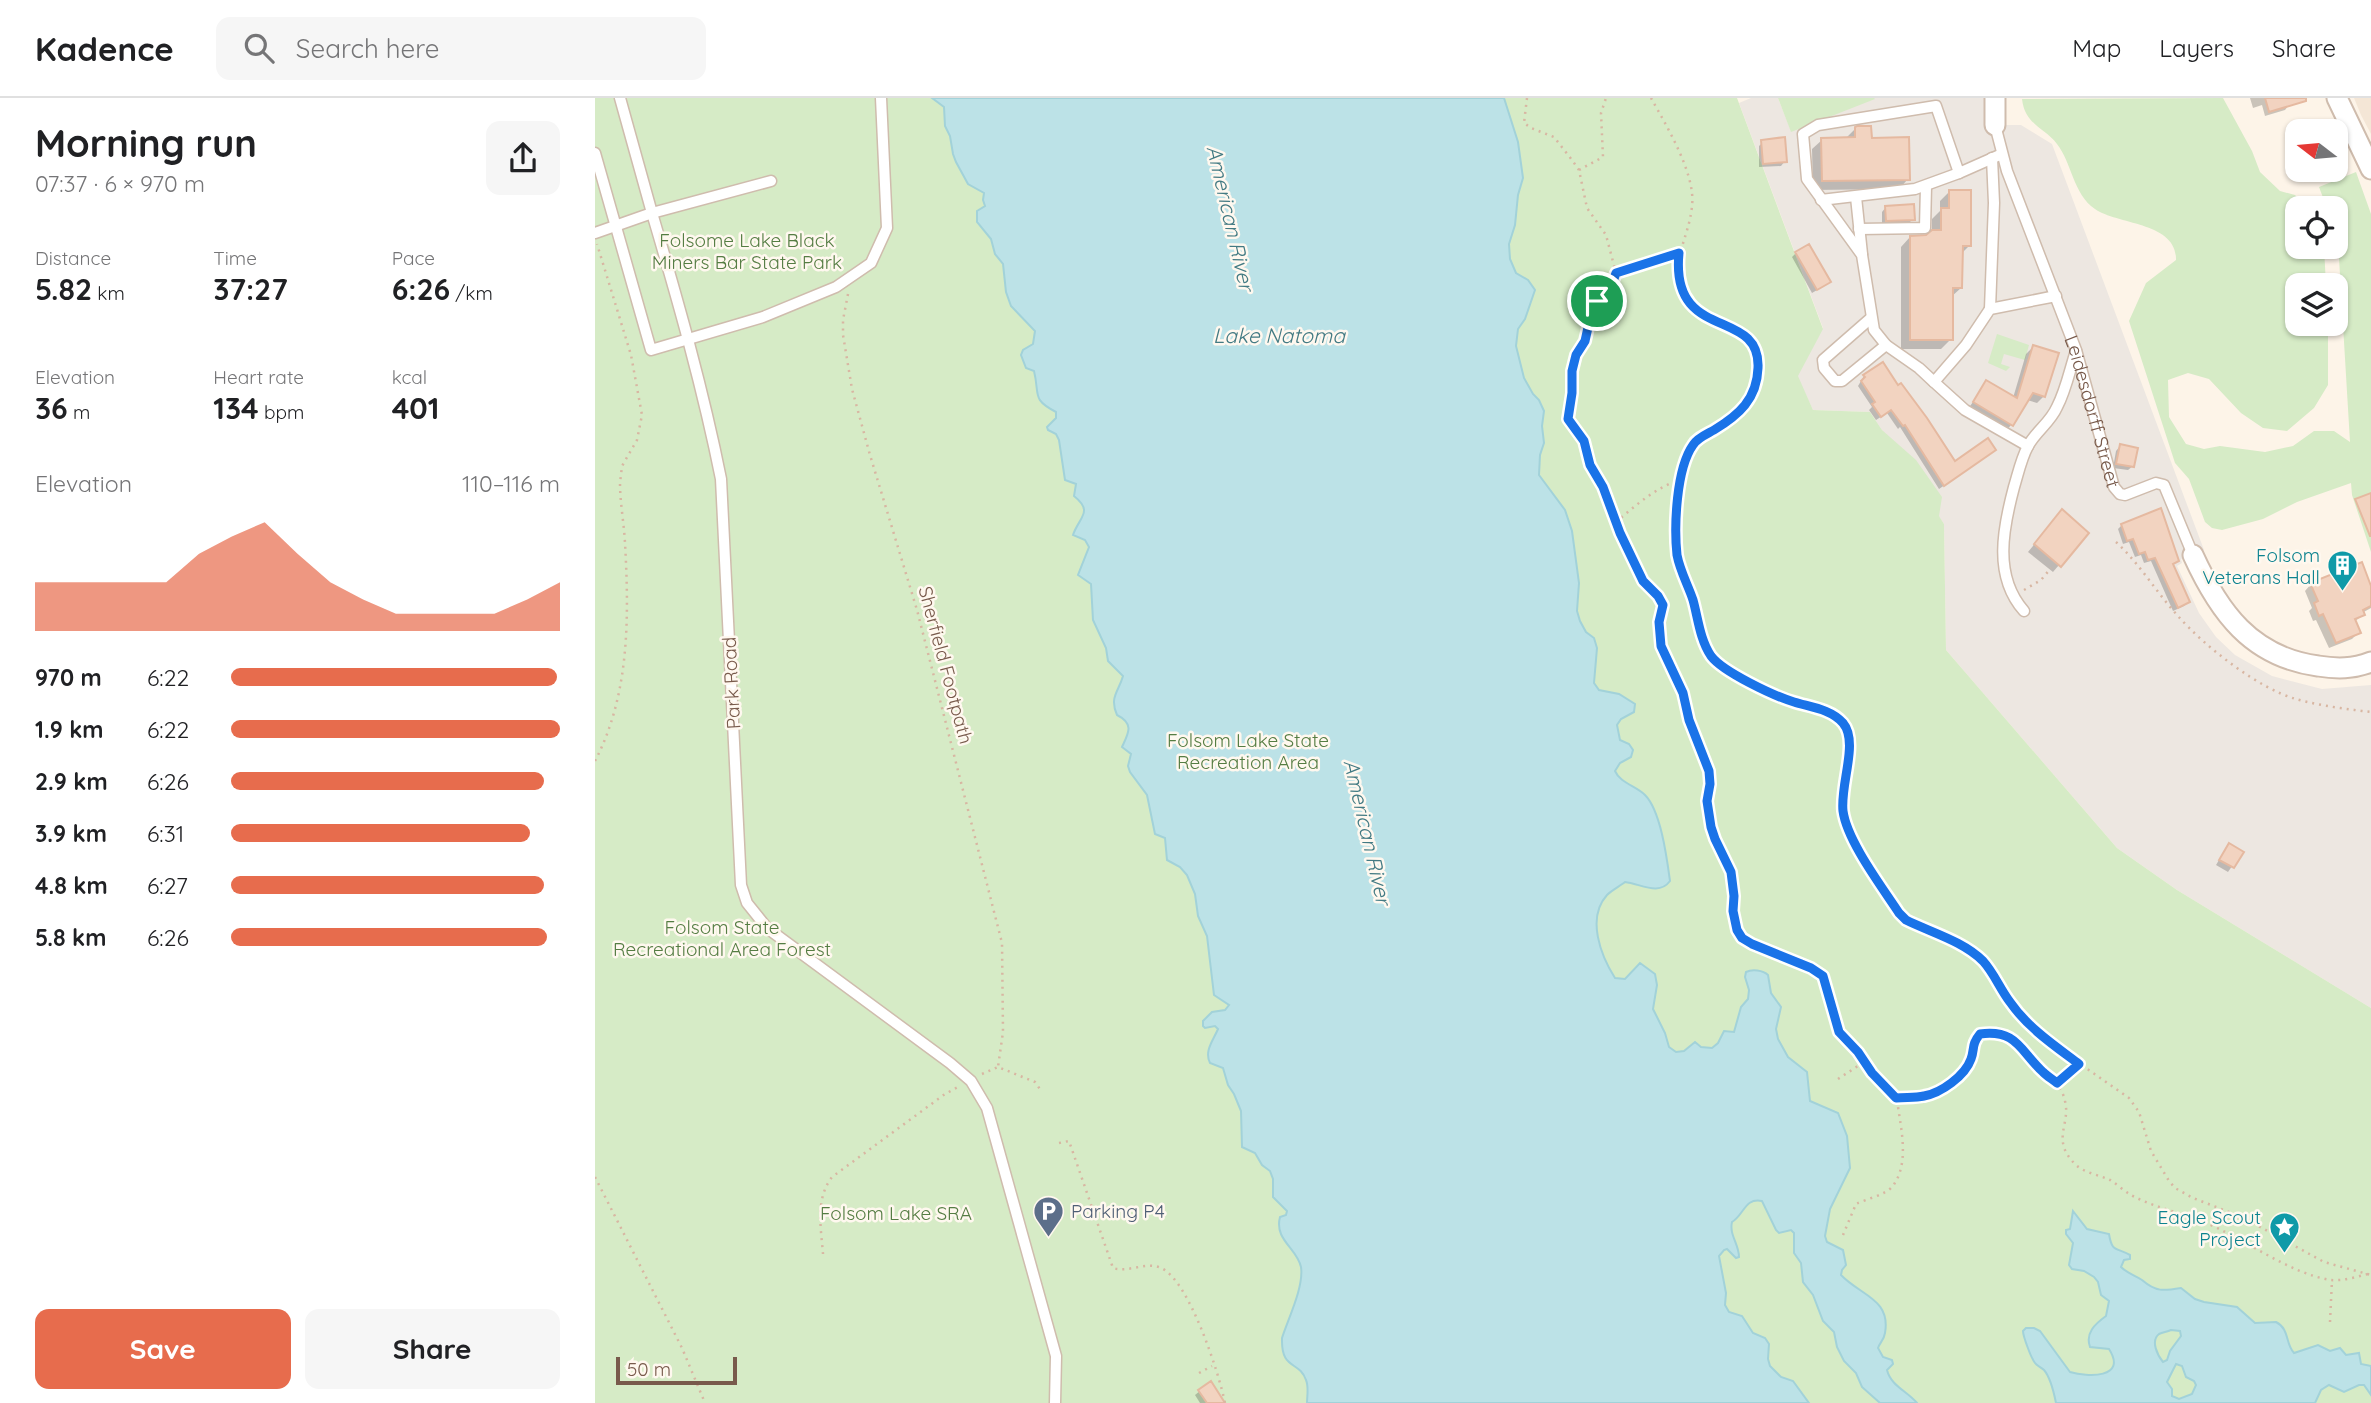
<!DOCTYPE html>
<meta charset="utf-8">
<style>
:root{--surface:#fff;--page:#f6f6f6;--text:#202124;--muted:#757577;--line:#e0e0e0;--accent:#e76c4d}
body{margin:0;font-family:Quicksand,sans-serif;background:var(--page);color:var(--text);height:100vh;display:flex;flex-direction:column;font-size:26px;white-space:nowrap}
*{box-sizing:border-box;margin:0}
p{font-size:23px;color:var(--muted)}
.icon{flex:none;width:38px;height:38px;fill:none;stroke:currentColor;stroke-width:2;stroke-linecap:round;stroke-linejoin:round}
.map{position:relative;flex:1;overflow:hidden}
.side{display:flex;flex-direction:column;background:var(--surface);width:595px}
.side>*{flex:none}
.needle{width:46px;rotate:286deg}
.buttons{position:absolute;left:1690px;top:21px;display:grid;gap:14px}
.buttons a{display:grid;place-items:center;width:63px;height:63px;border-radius:14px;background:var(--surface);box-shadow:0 2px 5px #0004;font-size:35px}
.scale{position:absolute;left:21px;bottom:18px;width:121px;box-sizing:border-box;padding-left:7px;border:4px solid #785a4b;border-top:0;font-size:19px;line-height:24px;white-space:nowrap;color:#785a4b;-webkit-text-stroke:5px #fff8ef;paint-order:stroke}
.pin{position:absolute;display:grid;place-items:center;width:60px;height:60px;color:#fff;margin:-30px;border:4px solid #fff;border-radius:50%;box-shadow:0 2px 7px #0007}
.round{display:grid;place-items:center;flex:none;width:74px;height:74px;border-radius:14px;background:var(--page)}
.summary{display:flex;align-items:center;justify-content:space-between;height:119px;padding:0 35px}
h1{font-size:38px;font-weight:800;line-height:52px}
.figures{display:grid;grid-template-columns:repeat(3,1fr);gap:10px;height:119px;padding:7px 35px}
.figures div{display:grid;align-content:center}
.figures b{font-size:30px;font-weight:800}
.figures small{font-size:19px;font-weight:400}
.figures p{font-size:19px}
.chart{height:196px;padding:14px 35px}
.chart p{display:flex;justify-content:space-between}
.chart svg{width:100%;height:126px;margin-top:7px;fill:var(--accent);opacity:.7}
.button{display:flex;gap:14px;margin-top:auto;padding:14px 35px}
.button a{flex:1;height:80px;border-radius:14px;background:var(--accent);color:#fff;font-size:28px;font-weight:800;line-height:80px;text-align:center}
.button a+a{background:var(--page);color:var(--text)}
ul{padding:0 35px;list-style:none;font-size:23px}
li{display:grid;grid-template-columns:112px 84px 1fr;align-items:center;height:52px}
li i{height:18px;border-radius:9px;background:var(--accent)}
header{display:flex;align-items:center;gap:42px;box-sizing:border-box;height:98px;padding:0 35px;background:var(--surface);border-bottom:2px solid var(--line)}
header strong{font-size:33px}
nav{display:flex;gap:38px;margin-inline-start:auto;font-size:24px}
.search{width:490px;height:63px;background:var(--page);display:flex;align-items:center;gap:18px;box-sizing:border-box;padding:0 24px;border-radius:14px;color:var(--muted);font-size:26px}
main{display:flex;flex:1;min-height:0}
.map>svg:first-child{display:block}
</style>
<header>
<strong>Kadence</strong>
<div class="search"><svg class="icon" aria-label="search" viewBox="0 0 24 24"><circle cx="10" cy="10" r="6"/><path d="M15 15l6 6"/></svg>Search here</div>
<nav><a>Map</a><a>Layers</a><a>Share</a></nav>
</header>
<main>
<section class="side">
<div class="summary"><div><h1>Morning run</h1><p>07:37 · 6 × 970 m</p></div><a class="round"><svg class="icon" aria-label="share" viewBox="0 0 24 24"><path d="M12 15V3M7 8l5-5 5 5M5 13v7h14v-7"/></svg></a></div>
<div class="figures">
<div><p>Distance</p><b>5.82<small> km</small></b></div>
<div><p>Time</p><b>37:27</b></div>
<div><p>Pace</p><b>6:26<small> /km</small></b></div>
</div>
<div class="figures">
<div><p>Elevation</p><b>36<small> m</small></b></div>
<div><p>Heart rate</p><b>134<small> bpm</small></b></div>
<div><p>kcal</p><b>401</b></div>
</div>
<div class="chart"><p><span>Elevation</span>110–116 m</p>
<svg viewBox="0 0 160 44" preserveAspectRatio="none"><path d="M0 44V27L10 27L20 27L30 27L40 27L50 17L60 11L70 6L80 17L90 27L100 33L110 38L120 38L130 38L140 38L150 33L160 27V44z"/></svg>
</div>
<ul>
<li><b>970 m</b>6:22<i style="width:99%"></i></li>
<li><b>1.9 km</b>6:22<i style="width:100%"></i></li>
<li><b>2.9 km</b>6:26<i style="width:95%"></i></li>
<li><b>3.9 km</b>6:31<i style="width:91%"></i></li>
<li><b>4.8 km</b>6:27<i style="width:95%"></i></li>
<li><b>5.8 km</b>6:26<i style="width:96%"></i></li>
</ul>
<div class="button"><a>Save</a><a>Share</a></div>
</section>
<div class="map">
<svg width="1776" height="1305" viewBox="0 0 1776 1305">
<rect width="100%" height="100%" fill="#fdf4e8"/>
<path fill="#f4e6d6" d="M1759,0H1776V36L1766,17Z"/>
<path fill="#ede7e1" d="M1156,0H1183L1196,33L1279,0H1393L1391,27H1426L1457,46L1609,452L1586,461L1587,465L1582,468L1604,515L1621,539L1640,557L1677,578L1727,591L1776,587V910L1582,792L1522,750L1351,552L1349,426L1275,314L1218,312L1202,278L1228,230L1144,5Z"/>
<path fill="#d6ebc6" d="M0,0H1142L1228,231L1203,278L1218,312L1275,314L1287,332L1321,362L1347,399L1344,418L1349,426L1351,552L1522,750L1582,792L1776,910V1305H0Z
M1183,0H1279L1280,1L1196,34Z
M1628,0L1657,53L1665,74L1685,93L1700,97L1713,110H1703V149H1729L1731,187H1703V226H1733V287L1719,310L1692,333L1668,330L1646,315L1614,281L1593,275L1573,282L1574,319L1591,346L1609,351L1625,348L1670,354L1698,348L1719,333H1739L1755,344L1741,110H1732L1724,89L1761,74L1776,116V454L1757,397L1756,385L1702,404L1668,421L1627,432L1617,430L1610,424L1594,381L1580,365L1534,223L1551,185L1581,162C1582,124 1523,127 1500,111C1478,96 1477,65 1462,46C1449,29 1430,27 1427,1Z
M1402,236L1434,247L1430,262L1409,256L1406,266L1415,269L1411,273L1393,265Z"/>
<path fill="#bce2e7" stroke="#a2d2d9" stroke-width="2" fill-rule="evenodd" d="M337,0H909L923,44L928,80L923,97L920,127L914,146L915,161L921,175L933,182L940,192L930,221L923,231L921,248L929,280L938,296L944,302L949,313L947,328L949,345L945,357L944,377L970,412L977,433L984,485L982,513L985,523L991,534L999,540L1002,550L999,585L1004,592L1024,596L1040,606L1039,614L1026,621L1022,627L1025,642L1034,646L1038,652L1036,659L1025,665L1020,673C1025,685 1041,688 1050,697C1066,713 1072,761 1075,783C1064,798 1046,786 1030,784C1025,788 1017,792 1012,797C991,820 1006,858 1020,880L1030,881L1045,865L1060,876L1062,887L1058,911L1070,935L1074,949L1081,954L1089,953L1100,944L1106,949L1117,950L1123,945L1129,933L1139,934L1146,909L1153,901L1154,892L1150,879L1151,874C1157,871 1168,872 1173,877L1176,895L1186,909L1181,931L1183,941L1193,959L1212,974L1215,1003L1243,1015L1252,1038L1255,1070L1235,1111L1230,1138L1232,1144L1248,1152L1251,1167L1247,1172L1246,1177C1266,1198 1296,1201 1290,1235C1289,1242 1285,1244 1283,1250L1288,1259L1297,1262L1298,1266L1292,1272C1296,1288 1312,1293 1322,1305H1285L1267,1289L1261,1275L1249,1263L1242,1249L1239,1234L1228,1223L1218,1197L1208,1184L1206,1165L1199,1155V1135L1196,1132L1184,1135L1181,1132L1167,1103C1150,1099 1149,1117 1137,1124C1134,1137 1144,1146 1144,1159L1141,1160L1132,1151L1129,1152L1124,1158L1131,1195L1130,1207L1134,1214L1147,1218L1158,1235L1170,1240L1174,1246L1173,1261L1175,1268L1186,1279L1198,1283L1214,1305H712C712,1298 714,1289 711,1282C704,1262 686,1273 687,1240C693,1221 709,1189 706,1169C702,1150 679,1142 685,1119L691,1117L692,1113L678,1099V1081L675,1073L667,1067L660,1055L647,1049L646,1013L639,996L633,987L628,970L615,965C609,953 618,943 623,931L620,928L610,930L608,928V923L617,914L630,912L634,907L619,897L612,838L603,818L600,796L592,777L585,769L572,762L570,740L560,736L552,697L535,674L533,668L536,656L527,649C533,636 540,626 522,617C514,599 524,593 528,578L513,563L511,550L498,522L496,486L483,477L494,449L490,442L478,437C484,419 499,414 479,398L481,386L470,382L464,342L461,336L453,332L452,329L461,320V314C436,301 445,297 439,273L431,270L426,257L428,252L438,246L440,233L416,208L411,194L408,166L400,156L396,141L382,124V113L390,108L388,102L389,95L373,86L361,64L358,56L355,38L350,28L349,9Z
M1478,1113L1492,1131L1514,1136C1517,1154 1520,1149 1535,1157V1161L1529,1162L1526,1169C1533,1176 1540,1177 1547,1182C1561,1194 1568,1193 1586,1190L1600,1201L1609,1204L1642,1209L1660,1225L1681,1224C1695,1231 1690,1246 1699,1255L1723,1247L1735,1253L1745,1250L1751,1257L1764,1255L1766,1266L1776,1268V1297L1769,1287H1764L1749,1294L1734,1287L1726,1292L1720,1305H1461C1459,1295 1456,1280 1449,1272C1446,1269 1442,1268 1440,1265C1436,1260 1428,1238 1428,1233L1431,1230H1439L1445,1233L1475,1274C1492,1279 1533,1281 1514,1251L1495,1249C1490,1235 1500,1226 1511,1218L1514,1203L1506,1197L1503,1184L1499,1179L1489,1173L1477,1171L1474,1167L1478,1145L1471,1136V1132L1475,1131ZM1576,1232L1585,1233L1586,1238L1575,1253L1572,1262L1568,1264C1563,1258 1555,1243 1564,1236C1568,1234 1572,1234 1576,1232ZM1581,1266L1587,1268L1591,1279L1599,1283L1601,1287L1597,1296L1584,1301L1577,1298V1291L1572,1284Z"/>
<path fill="#0003" d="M1655,0H1692L1694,7L1690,12L1670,18L1667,7L1658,10Z
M1261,30L1275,42L1313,81L1304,91L1218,92L1217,51L1227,42L1251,40Z
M1169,43L1190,63L1186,68L1164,69V48Z
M1355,93L1374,148L1366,156V190L1356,199V241L1346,251H1306V149L1315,139H1331L1337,135V121L1345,113V103Z
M1291,109L1318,121L1314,125L1287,126V114Z
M1201,155L1234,184L1229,188L1217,195L1197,159Z
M1438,249L1449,298L1442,305L1432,302L1416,327L1410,334L1373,311L1392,284L1418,300L1431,256Z
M1269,278L1303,290L1360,365L1395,356L1344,391L1305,329L1303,331L1292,315L1281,322L1274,312L1277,309L1263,288Z
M1525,348L1538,368L1533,372L1518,370L1521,353Z
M1460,421L1464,467L1458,474L1433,454Z
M1527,427L1582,463L1578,467L1593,504L1589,508L1578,513L1556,463L1549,465L1546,457L1540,459L1534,444L1528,446L1523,431Z
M1716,486L1776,492V510L1767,515L1768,517L1759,524L1764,534L1757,541L1734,550L1721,522L1718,523L1714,513L1717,510L1710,493Z
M1630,752L1646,755L1633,774L1621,767Z
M605,1293L621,1305H605L600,1297Z"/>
<path fill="#f2d3c0" stroke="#e5b9a0" stroke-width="2" d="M1670,0H1711V3L1674,14Z
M1262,28H1276L1277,40L1314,39L1315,82L1227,83L1226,40L1260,39V29Z
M1190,39L1192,64L1168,66L1166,42Z
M1354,92H1376V148H1368L1367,190H1358V242H1315V138L1331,137L1337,132H1346V110H1354Z
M1319,106L1320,122L1291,123L1290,108Z
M1214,146L1236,184L1222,192L1200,154Z
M1438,247L1464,255L1450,299L1438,295L1418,328L1378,304L1391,282L1422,300Z
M1288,264L1303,287L1306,285L1332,320L1360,363L1393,340L1401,352L1349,388L1310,327L1308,328L1296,312L1286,319L1277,306L1280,304L1266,283L1270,279L1268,277Z
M1525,346L1543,350L1539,369L1521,366Z
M1776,395V438H1775L1760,401Z
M1566,410L1584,463L1578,466L1595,504L1583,510L1560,460L1553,462L1550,454L1544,456L1538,441L1532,443L1526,426Z
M1467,411L1494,435L1466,469L1439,446Z
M1767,464L1776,488V508L1768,512L1770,517L1760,521L1766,535L1741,545L1728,516L1724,518L1719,505L1723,503L1715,485Z
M1634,745L1649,754L1639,770L1624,762Z
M616,1283L630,1305H612L603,1292Z"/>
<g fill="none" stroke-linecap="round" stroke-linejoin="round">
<defs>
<g id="lane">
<path d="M25,0L57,115L176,83"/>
<path id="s1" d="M1400,27L1412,73L1481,252L1519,389L1525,396L1530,397L1561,385L1569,387L1598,457"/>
<path d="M0,55L56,252L168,219L241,189L276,165L292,130L286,0"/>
<path d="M1261,99L1267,156"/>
<path d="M1226,102L1320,91L1364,75"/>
<path d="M1264,131L1330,130L1331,88"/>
<path d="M0,135L57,115C83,203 108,291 126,381L146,787L152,805L172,830L355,965L376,983L392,1010L461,1258L460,1305"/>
<path d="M1395,211L1399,105L1397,60"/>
<path d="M1276,220L1228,262L1229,270L1240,283H1247L1291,247"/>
<path d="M1339,284L1324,270L1291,247L1279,232L1267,157L1212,81L1208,36L1223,27L1341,8L1364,75L1407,56"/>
<path d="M1433,348L1370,312L1339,284L1371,247L1395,211L1461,198"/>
<path d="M1429,513C1398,478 1408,430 1419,389C1423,376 1426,361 1433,348C1441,333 1455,325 1462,309C1471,292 1475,271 1481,253"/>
</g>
<path id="street" d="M1742,0L1776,71
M1400,27V0
M1598,457C1624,514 1656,559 1723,568C1742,571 1758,571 1776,564"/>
</defs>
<use href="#lane" stroke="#cfbcad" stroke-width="13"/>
<use href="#street" stroke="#cfbcad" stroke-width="23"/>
<path stroke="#d8b6a2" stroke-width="2.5" stroke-dasharray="2 5" stroke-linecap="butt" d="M932,0L929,25L936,30L959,39L977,62L984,72L992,110L1011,137L1021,175L1014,196L998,207L991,243L981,257L977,273V295L973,321L989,343L995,367L1008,389L1025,435L1048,483L1063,498L1068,507C1056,556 1078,558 1089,598C1091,607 1092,616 1095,625C1102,641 1111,658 1114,675C1116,685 1112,692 1112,702C1111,712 1115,724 1117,734C1121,747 1132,759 1136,772C1143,795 1134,819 1147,840L1216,870L1228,878L1244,934L1263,954L1277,975L1301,1000L1337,996L1363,979L1376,963L1378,944L1385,936C1421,932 1426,952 1448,974C1457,983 1467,988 1470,1003C1476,1027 1455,1042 1481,1067C1490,1075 1504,1077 1515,1082C1522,1086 1529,1093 1536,1097C1558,1109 1583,1114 1606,1123C1646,1138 1694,1176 1736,1182C1748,1183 1761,1179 1773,1176
M1056,0C1071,27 1101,76 1097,108C1094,141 1075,160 1088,195C1105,238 1177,218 1162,283C1152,326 1124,319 1100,344C1081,364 1079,430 1082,457L1097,499L1108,540L1115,557L1121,564L1183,598L1237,616L1252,631L1255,649L1247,697L1250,722L1263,749L1304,815L1311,822L1374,852L1388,864L1416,906L1455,945L1534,1000L1544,1014L1556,1053L1574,1083L1580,1090L1598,1100L1647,1119L1729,1164L1776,1177
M984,72L1008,59L1006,15L1011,0
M1021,175L1084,155
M253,196L248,222V237L257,291L275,357L322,512L407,845L408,934L403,969
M1021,424C1040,408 1061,389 1085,382
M1521,444C1545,466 1561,494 1583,518C1609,548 1664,591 1701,601C1726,608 1751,611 1776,614
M1429,492L1446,482L1456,470
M0,663C35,596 34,518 30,445C29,425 25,405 25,385L27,368L42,342L47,317L36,257L2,146
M387,976L403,969L440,984L447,994
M1243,981L1269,964
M1462,985L1483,967
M464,1045L474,1043L518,1170C534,1175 551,1163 566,1170C594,1182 624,1275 630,1305
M0,1079L87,1250L110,1305
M1248,1137L1261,1106C1271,1101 1290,1097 1297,1089C1316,1065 1305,1028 1302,1001
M228,1156C226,1130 220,1101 237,1079L350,996L363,989
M1735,1224L1737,1182
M604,1275L617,1268"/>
<use href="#lane" stroke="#fff" stroke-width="10"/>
<use href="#street" stroke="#fff" stroke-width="19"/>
</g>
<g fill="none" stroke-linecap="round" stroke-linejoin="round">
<defs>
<path id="route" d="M1084,155C1075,246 1166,208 1163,270C1162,301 1144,317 1119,332C1112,336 1102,340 1098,347C1081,371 1079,429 1082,457C1085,473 1093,487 1098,502C1103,520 1105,542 1116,558C1128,574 1179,598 1199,604C1215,609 1236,611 1248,625C1264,644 1245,686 1248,713C1252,743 1287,789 1304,815L1311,822C1335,834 1368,843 1388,863C1399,875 1405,891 1415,904C1433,930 1460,948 1484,966L1462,985C1457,981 1452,978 1448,974C1425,953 1422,931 1385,936C1376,947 1380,950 1376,961C1370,978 1346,995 1329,998C1320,1000 1311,999 1301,1000L1277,975L1263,954L1244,934L1228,878L1216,870L1157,846L1147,840L1142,832L1138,813L1139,798L1136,774L1120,741L1116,729L1112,703L1115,686L1114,673L1094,622L1088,595L1066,548L1064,524L1068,507L1063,498L1048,483L1025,435L1008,389L995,367L989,343L973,321L977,295V273L981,257L990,243L998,207L1014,195L1021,175Z"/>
</defs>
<use href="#route" stroke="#fff" stroke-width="14"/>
<use href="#route" stroke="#1a73e8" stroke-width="9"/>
</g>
<defs>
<symbol id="building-pin" viewBox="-11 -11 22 30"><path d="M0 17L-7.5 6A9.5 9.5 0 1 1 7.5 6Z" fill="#0f9aa8" stroke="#fff8ef"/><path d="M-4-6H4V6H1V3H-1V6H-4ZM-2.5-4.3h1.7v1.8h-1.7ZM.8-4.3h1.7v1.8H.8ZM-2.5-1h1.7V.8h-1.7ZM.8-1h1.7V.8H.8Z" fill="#fff"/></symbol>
<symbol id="parking-pin" viewBox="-11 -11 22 30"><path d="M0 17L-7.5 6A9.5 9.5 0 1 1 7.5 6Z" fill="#5c6f8a" stroke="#fff8ef"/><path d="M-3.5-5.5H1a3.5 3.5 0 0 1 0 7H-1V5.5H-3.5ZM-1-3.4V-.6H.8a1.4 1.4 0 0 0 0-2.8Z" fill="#fff"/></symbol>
<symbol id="sight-pin" viewBox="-11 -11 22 30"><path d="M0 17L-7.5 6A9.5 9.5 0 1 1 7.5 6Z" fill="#0f9aa8" stroke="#fff8ef"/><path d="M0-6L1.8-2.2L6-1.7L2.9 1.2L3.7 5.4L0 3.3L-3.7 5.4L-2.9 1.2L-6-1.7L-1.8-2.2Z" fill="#fff"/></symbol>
</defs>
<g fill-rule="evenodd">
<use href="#building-pin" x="1730" y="450" width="35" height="47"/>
<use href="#parking-pin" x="436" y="1096" width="35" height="47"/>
<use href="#sight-pin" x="1672" y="1112" width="35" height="47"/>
</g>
<g text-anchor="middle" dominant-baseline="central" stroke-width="5" stroke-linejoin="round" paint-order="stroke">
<g font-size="19" fill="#557d43" stroke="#fff8ef">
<text x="152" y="142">Folsome Lake Black<tspan x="152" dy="22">Miners Bar State Park</tspan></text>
<text x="653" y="642">Folsom Lake State<tspan x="653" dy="22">Recreation Area</tspan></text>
<text x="127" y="829">Folsom State<tspan x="127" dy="22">Recreational Area Forest</tspan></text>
<text x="301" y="1115">Folsom Lake SRA</text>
</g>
<g font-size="19" fill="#785a4b" stroke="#fff8ef">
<text stroke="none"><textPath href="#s1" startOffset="303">Leidesdorff Street</textPath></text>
<text transform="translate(351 567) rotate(75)">Sherfield Footpath</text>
<text transform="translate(136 585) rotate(-93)">Park Road</text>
</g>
<g font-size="19" fill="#0d838f" stroke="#fff8ef" text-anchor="end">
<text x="1725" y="457">Folsom<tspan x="1725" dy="22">Veterans Hall</tspan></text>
<text x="1666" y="1119">Eagle Scout<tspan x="1666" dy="22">Project</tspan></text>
</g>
<g font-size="19" fill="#4e5e75" stroke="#fff8ef" text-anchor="start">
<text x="476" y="1113">Parking P4</text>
</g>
<g font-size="21" font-style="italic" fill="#427a83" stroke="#fff8ef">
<text transform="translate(636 120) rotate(77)">American River</text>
<text x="684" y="237">Lake Natoma</text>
<text transform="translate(773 734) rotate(77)">American River</text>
</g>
</g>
</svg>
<div class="buttons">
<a><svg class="needle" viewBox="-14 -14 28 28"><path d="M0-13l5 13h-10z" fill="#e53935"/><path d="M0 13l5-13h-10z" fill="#757577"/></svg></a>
<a><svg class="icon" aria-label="locate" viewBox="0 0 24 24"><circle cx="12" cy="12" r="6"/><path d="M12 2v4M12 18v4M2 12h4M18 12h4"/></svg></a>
<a><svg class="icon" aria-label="layers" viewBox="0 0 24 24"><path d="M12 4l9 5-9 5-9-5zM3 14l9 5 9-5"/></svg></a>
</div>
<div class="scale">50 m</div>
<div class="pin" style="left:1002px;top:203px;background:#1e9e55"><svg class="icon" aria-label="arrive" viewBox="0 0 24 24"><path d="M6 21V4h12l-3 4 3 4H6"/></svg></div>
</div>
</main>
